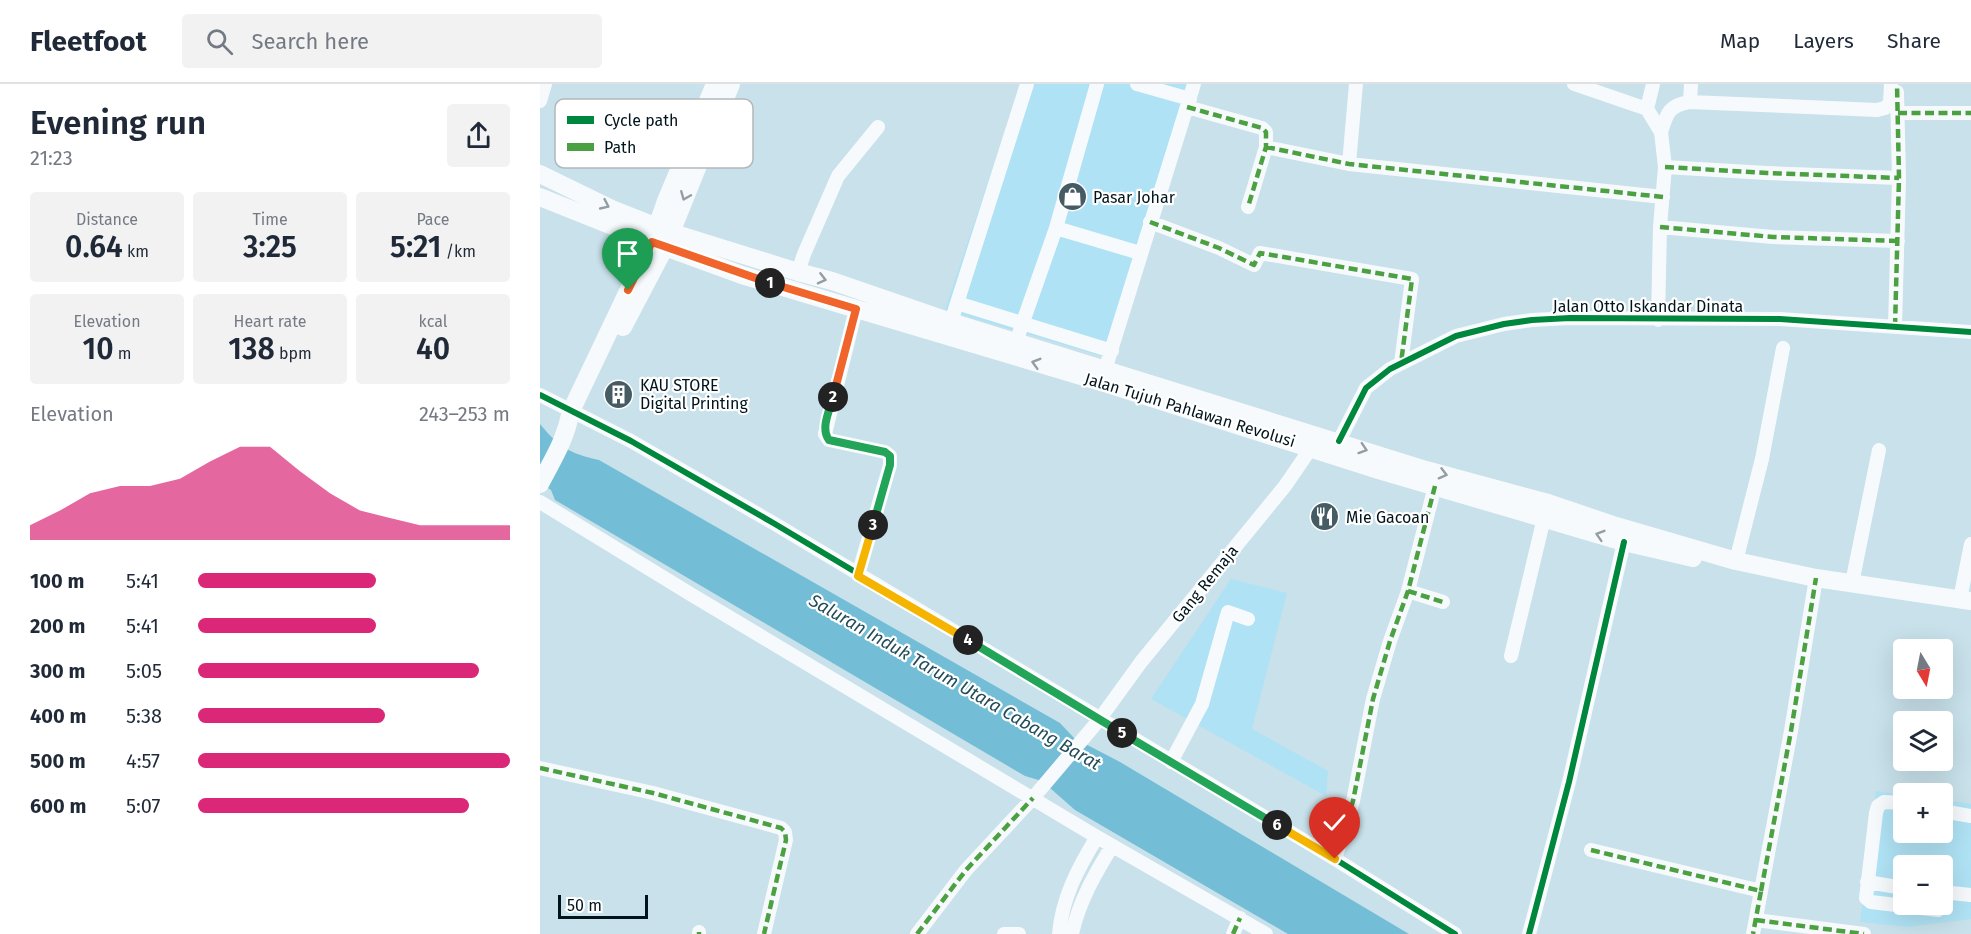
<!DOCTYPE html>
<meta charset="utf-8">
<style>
:root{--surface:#fff;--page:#f2f2f3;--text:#1f2937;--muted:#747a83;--line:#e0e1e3;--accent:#db2777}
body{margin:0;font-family:"Fira Sans",sans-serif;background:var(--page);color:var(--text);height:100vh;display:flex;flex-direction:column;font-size:22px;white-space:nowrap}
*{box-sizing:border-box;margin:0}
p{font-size:20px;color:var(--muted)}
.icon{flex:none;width:33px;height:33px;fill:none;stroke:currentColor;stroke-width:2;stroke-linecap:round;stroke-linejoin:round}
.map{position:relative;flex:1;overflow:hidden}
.panel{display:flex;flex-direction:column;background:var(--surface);width:540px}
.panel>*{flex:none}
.needle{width:39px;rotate:170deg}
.controls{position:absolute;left:1353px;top:555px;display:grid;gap:12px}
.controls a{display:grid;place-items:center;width:60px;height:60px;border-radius:6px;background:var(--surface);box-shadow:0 6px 24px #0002;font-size:30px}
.scale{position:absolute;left:18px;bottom:15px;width:90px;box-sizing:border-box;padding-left:6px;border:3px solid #00141c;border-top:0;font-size:16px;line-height:21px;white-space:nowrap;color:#00141c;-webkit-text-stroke:4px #fff;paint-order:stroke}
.pin{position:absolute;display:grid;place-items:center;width:51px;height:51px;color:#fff;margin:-62px -26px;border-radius:50% 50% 50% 0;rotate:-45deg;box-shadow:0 0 6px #0007}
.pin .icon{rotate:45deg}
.km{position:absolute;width:30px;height:30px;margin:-15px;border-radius:50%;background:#222;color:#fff;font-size:16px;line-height:30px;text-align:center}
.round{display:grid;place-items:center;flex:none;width:63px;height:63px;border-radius:6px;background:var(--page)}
.head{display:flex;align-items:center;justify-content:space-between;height:102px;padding:0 30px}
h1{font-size:33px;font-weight:600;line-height:45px}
.stats{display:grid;grid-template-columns:repeat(3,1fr);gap:9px;height:102px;padding:6px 30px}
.stats div{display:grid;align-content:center;border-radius:6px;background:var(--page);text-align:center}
.stats b{font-size:30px;font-weight:600}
.stats small{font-size:16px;font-weight:400}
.stats p{font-size:16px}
.chart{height:168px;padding:12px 30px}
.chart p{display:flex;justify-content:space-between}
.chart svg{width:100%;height:108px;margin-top:6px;fill:var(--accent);opacity:.7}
ul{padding:0 30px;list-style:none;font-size:20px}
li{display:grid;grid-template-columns:96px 72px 1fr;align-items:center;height:45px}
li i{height:15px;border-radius:8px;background:var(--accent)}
header{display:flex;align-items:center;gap:36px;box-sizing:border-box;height:84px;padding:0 30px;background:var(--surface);border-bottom:2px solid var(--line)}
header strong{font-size:28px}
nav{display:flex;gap:33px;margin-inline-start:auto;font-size:21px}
.search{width:420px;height:54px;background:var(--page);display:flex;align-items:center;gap:15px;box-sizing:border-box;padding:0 21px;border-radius:6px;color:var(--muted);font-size:22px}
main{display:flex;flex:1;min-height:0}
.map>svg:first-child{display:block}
</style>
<header>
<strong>Fleetfoot</strong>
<div class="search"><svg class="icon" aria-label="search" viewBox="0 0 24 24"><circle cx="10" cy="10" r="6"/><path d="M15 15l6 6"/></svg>Search here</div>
<nav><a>Map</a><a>Layers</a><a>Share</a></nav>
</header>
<main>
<section class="panel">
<div class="head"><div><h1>Evening run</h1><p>21:23</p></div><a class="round"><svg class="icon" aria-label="share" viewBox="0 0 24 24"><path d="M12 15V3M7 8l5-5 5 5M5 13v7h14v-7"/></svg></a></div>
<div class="stats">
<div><p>Distance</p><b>0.64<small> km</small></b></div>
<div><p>Time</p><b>3:25</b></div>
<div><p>Pace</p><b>5:21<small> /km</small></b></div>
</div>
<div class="stats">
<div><p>Elevation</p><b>10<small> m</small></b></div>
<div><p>Heart rate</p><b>138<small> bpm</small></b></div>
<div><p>kcal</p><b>40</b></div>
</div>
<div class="chart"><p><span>Elevation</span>243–253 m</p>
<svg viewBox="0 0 160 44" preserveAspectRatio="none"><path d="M0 44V38L10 32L20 25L30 22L40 22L50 19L60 12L70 6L80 6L90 16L100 25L110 32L120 35L130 38L140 38L150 38L160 38V44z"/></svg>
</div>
<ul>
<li><b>100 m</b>5:41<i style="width:57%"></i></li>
<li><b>200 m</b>5:41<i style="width:57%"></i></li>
<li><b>300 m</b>5:05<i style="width:90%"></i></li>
<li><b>400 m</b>5:38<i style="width:60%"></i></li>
<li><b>500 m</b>4:57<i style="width:100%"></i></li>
<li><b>600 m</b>5:07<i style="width:87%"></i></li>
</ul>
</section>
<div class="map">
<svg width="1431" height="850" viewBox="0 0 1431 850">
<rect width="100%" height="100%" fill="#c8e1ea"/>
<path fill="#afe2f4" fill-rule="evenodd" d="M481,0H657L572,275L405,226Z
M691,495L747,509L712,645L788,687L786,712L611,615Z
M1336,707L1363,711L1364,748H1402L1403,716L1431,720V835L1368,843L1320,838ZM1364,782H1402V820H1364Z"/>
<path fill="#73bed6" d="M0,340C20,364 29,369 59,376L520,639L534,654L580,678L869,850H748L535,726L502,697L485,692L15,416L11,406L0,399Z"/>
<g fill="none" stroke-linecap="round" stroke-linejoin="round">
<path stroke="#f7fafc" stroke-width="14" d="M597,0L650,15
M1034,0L1107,25
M1113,0L1107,25L1121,48L1125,83L1120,143L1118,236
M0,17L5,0
M1150,18L1151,0
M647,23L722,44L726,48V63L708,123
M1358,29H1431
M1121,48C1127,29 1129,21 1150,18L1337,26L1345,24L1350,19L1351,0
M726,63L809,80L1123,113
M809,80L816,0
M1125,83L1227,89L1359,94
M610,138L679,164L714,181L720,169L872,195L861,279
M1120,143L1233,153L1358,157
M516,144L600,169
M258,188L264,170L298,92L338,43
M417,219L572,267
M316,225L285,350L289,356L345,368L350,372V381L318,491
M411,238L487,0
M1355,243L1359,94L1357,8
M476,258L516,144L557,0
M565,286L654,0
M0,311L91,357L235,440L795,775L915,850
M799,357L826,304L850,285L916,252L964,240L992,236L1030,234L1240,235L1431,248
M0,418L152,511L557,753L726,850
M1196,477L1222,375L1243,264
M1312,499L1339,366
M868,507L903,518
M1420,515L1431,460
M971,572L1004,434
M631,678L662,620L688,528L708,535
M0,684L113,709L241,744L245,748L246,756L224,850
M1364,719L1344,718L1338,722L1336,729L1326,814L1331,818L1398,826
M1402,727L1431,732
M1051,766L1221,807L1213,850
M795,775L813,717L833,615L850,557L868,507L895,402
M1327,798L1364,804
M1221,807L1251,647L1276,494
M1402,808L1431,811
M1216,836L1324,850
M159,850V848
M377,850L426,786L493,714L559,636L601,578L745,402L771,364
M464,850H479
M519,850C522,814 538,784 557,753
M532,850C539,817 555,790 572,762
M693,850L700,834
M989,850L1029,698L1084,458"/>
<path stroke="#f7fafc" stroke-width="18" d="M0,90L72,125L130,148L258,188L292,197L411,238L886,386L1008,419L1076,442L1196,477L1276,494L1431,517
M0,113L125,163L202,191L568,300L832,384L1084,458L1153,474
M83,243L125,163L191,0
M0,400C14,373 25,357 31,327L112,157L126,117L175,0"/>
<path stroke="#4ba041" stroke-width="4.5" stroke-dasharray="9 4.5" stroke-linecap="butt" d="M647,23L722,44L726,48V63L708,123
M1358,29H1431
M726,63L809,80L1123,113
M1125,83L1227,89L1359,94
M610,138L679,164L714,181L720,169L872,195L861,279
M1120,143L1233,153L1358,157
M316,225L285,350L289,356L345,368L350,372V381L318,491
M1355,243L1359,94L1357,0
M868,507L903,518
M0,684L113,709L241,744L245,748L246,756L224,850
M1051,766L1221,807L1213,850
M795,775L813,717L833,615L850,557L868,507L895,402
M1221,807L1251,647L1276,494
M1216,836L1324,850
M159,850V848
M377,850L426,786L493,714
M693,850L700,834"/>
<defs>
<path id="cycleway" d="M0,311L91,357L235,440L795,775L915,850
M799,357L826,304L850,285L916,252L964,240L992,236L1030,234L1240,235L1431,248
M989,850L1029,698L1084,458"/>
</defs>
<use href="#cycleway" stroke="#fff" stroke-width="10"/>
<use href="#cycleway" stroke="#00873e" stroke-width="6"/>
</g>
<defs><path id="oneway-chevron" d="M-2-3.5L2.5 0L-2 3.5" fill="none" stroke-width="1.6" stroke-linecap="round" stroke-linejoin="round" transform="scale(1.5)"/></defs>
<g stroke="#949ea2">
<use href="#oneway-chevron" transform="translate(145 112) rotate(112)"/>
<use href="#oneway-chevron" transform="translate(65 121) rotate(25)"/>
<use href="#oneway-chevron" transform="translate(282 195) rotate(14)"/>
<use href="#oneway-chevron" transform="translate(496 279) rotate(-164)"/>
<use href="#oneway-chevron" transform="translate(823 365) rotate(18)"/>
<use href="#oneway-chevron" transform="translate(903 390) rotate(15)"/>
<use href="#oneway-chevron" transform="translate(1060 451) rotate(-163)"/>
</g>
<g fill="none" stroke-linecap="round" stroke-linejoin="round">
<defs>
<path id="split-1" d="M88,206L112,158L230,199"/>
<path id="split-2" d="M230,199L316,225L293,313"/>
<path id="split-3" d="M293,313C290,326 280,344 289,356L345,368L350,372V381L333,441"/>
<path id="split-4" d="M333,441L318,492L428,556"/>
<path id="split-5" d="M428,556L582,649"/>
<path id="split-6" d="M582,649L737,741"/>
<path id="split-7" d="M737,741L795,775"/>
</defs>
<use href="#split-1" stroke="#fff" stroke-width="12"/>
<use href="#split-2" stroke="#fff" stroke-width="12"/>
<use href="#split-3" stroke="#fff" stroke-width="12"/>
<use href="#split-4" stroke="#fff" stroke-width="12"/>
<use href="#split-5" stroke="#fff" stroke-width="12"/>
<use href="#split-6" stroke="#fff" stroke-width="12"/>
<use href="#split-7" stroke="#fff" stroke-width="12"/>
<use href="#split-1" stroke="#f0652b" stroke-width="8"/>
<use href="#split-2" stroke="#f0652b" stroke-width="8"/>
<use href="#split-3" stroke="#22a559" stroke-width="8"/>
<use href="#split-4" stroke="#f5b400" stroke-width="8"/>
<use href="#split-5" stroke="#22a559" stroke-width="8"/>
<use href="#split-6" stroke="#22a559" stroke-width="8"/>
<use href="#split-7" stroke="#f5b400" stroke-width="8"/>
</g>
<defs>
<symbol id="shop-disc" viewBox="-11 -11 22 22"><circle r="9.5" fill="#465c64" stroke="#fff"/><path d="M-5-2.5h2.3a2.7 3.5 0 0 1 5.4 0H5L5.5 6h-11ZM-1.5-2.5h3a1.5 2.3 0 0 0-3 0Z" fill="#fff"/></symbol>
<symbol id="building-disc" viewBox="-11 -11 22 22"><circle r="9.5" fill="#465c64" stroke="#fff"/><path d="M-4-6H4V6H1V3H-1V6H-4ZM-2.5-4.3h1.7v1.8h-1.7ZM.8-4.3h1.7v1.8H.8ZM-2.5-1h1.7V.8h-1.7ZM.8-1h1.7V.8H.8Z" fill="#fff"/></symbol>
<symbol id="restaurant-disc" viewBox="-11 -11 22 22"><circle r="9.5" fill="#465c64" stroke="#fff"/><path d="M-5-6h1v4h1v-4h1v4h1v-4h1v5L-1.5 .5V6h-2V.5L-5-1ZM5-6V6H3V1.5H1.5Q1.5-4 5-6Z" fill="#fff"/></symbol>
</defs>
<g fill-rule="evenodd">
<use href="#shop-disc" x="516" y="96" width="33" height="33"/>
<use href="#building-disc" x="62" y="294" width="33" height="33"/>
<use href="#restaurant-disc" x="768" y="416" width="33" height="33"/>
</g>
<g text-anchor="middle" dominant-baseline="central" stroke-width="4.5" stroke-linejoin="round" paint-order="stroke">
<g font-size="16" fill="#00141c" stroke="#fff" text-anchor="start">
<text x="553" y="113">Pasar Johar</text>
<text x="100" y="301">KAU STORE<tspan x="100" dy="18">Digital Printing</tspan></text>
<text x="806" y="433">Mie Gacoan</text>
</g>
<g font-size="16" fill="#00141c" stroke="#fff">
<text x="1108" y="222">Jalan Otto Iskandar Dinata</text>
<text transform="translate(650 326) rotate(17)">Jalan Tujuh Pahlawan Revolusi</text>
<text transform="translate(665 500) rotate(-51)">Gang Remaja</text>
</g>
<g font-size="18" font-style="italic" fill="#224c59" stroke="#fff">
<text transform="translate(415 598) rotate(30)">Saluran Induk Tarum Utara Cabang Barat</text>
</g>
</g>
<rect x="15" y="15" width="198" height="69" rx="9" fill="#fff" stroke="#b2b8bb" stroke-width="1.5"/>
<rect x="27" y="32" width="27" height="8" fill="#00873e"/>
<rect x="27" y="59" width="27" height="8" fill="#4ba041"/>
<g font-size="16" fill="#00141c">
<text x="64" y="42">Cycle path</text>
<text x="64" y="69">Path</text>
</g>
</svg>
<div class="controls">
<a><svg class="needle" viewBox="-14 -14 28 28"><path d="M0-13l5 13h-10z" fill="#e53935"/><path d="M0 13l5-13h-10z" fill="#747a83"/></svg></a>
<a><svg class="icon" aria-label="layers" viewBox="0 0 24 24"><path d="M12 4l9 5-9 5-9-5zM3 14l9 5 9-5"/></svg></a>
<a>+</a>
<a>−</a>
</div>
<div class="scale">50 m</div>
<div class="pin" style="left:88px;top:206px;background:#1e9e55"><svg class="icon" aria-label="arrive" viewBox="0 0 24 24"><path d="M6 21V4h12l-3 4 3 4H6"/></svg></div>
<div class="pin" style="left:795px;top:775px;background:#d93025"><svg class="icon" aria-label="check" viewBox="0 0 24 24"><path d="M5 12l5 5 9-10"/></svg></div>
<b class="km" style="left:230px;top:199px">1</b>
<b class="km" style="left:293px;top:313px">2</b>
<b class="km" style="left:333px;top:441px">3</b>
<b class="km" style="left:428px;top:556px">4</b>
<b class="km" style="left:582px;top:649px">5</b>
<b class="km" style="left:737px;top:741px">6</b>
</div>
</main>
